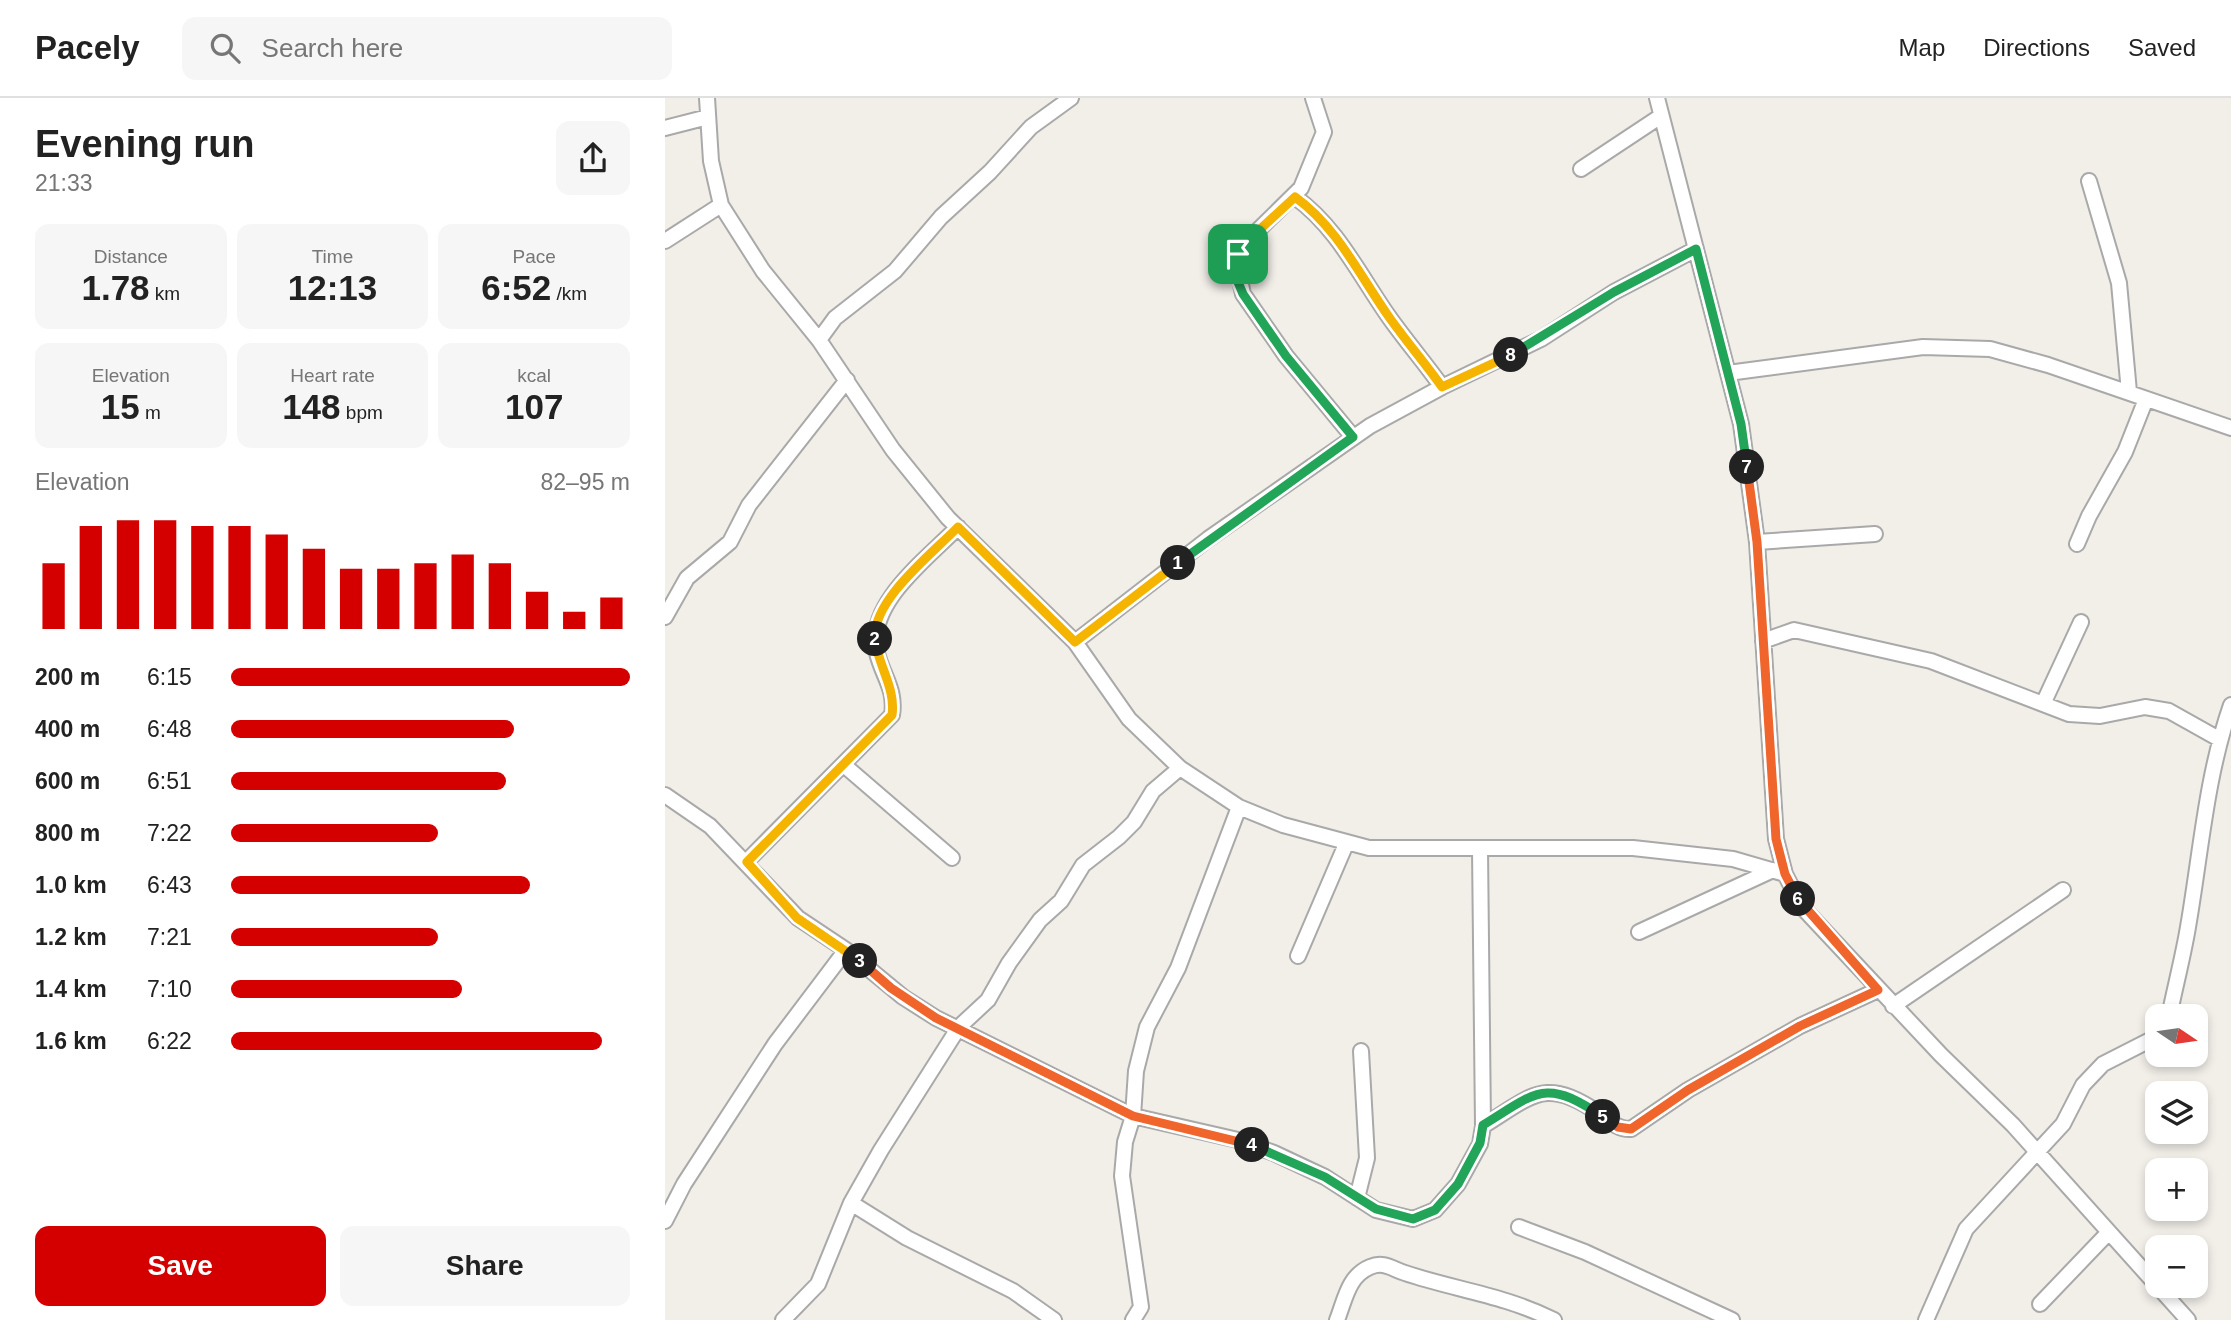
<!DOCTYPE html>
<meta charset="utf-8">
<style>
:root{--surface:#fff;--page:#f6f6f6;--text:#222;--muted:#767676;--line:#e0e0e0;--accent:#d40000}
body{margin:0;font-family:Helvetica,sans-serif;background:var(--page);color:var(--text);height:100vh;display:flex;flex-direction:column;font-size:26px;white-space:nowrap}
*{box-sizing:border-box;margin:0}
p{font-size:23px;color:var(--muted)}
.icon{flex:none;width:38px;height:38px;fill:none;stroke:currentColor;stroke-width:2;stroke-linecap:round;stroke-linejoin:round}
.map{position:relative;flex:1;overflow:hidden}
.details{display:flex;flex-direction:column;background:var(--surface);width:665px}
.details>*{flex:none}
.needle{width:46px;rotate:103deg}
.fabs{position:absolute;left:1480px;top:906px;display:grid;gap:14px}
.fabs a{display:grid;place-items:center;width:63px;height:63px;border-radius:14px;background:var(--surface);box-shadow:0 4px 10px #0003;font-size:35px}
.pin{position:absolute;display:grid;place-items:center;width:60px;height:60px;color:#fff;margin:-30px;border-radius:14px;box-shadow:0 4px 10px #0006}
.km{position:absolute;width:35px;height:35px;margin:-18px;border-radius:50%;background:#222;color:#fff;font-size:19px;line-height:35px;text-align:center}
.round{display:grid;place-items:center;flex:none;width:74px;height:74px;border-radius:14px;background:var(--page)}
.headline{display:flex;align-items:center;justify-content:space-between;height:119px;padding:0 35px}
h1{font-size:38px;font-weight:700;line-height:52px}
.stats{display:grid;grid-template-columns:repeat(3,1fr);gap:10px;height:119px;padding:7px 35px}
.stats div{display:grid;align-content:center;border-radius:14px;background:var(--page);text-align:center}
.stats b{font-size:35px;font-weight:700}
.stats small{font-size:19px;font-weight:400}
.stats p{font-size:19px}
.chart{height:196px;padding:14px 35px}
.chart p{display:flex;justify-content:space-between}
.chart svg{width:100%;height:126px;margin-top:7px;stroke:var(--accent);stroke-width:6}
.primary-button{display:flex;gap:14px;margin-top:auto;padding:14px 35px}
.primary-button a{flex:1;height:80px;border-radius:14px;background:var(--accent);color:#fff;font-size:28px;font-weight:700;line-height:80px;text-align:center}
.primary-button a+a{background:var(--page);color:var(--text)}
ul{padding:0 35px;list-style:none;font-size:23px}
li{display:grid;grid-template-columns:112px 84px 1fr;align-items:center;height:52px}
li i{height:18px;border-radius:9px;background:var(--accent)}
header{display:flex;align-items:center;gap:42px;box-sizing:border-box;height:98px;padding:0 35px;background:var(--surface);border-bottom:2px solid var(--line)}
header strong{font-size:33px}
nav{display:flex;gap:38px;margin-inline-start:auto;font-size:24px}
.search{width:490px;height:63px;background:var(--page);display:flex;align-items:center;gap:18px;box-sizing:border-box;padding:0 24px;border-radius:14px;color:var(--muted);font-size:26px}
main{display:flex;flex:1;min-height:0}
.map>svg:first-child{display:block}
</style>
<header>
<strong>Pacely</strong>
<div class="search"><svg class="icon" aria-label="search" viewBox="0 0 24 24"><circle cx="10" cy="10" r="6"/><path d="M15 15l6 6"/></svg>Search here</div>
<nav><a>Map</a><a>Directions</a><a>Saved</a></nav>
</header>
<main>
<section class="details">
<div class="headline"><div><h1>Evening run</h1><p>21:33</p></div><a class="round"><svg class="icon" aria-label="share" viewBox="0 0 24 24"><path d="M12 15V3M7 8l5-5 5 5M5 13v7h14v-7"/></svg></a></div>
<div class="stats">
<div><p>Distance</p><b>1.78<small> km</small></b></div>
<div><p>Time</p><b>12:13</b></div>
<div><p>Pace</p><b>6:52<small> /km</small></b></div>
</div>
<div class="stats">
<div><p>Elevation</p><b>15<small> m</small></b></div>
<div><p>Heart rate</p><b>148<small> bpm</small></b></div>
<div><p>kcal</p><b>107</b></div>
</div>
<div class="chart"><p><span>Elevation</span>82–95 m</p>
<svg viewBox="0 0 160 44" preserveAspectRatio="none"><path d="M5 44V21M15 44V8M25 44V6M35 44V6M45 44V8M55 44V8M65 44V11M75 44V16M85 44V23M95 44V23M105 44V21M115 44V18M125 44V21M135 44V31M145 44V38M155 44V33"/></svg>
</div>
<ul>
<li><b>200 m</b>6:15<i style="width:100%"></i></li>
<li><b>400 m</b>6:48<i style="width:71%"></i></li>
<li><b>600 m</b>6:51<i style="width:69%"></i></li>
<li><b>800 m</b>7:22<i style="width:52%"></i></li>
<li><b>1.0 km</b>6:43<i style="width:75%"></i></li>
<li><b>1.2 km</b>7:21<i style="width:52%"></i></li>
<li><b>1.4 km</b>7:10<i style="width:58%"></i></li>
<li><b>1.6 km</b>6:22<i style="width:93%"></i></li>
</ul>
<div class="primary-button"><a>Save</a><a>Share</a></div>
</section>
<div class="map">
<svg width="1566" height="1222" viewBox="0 0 1566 1222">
<rect width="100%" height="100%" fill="#f2efe9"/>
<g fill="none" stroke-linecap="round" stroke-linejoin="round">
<defs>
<path id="street" d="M42,0L46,63L56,107L98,173L154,242L228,352L283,420L410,544L464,621L515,670L574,709L618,727L704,750H968L1068,761L1120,776
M648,0L659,34L636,90L578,147L572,168L578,196L621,258L688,339
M992,0L1076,326L1092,444L1111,741L1120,776L1137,809L1276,957L1348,1027L1523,1222
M0,30L43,19
M916,71L996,18
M1424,83L1454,185L1464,294
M630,99C672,129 695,178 724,219C741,243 760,265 777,289
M0,143L56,107
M154,242L170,220L230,173L276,119L325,74L366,29L406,0
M1063,275L1258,249L1325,251L1383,267L1566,330
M1092,444L1210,436
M1412,446L1424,418L1460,354L1481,301
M0,519L22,480L65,444L84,407L182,282
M1098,543L1129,532L1266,563L1404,616L1435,618L1480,609L1504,613L1554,641
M410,544L543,441L705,328L777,289L876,241L949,194L1031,151
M1378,606L1416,524
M180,668L287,760
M0,697L45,728L133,820L181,852L238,899L271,920L468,1018L573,1042L609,1055L660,1079L711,1112L748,1121L770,1112L793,1086L815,1046L818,1028L815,751
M82,763L227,617C231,591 218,579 212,555C200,506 262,461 293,429
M974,834L1108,772
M633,858L681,746
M1228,908L1398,792
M1504,919C1510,889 1518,859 1523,829C1536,754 1541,679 1566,607
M818,1028C871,995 880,979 937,1017C946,1024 954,1032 966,1031L1023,992L1135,928L1213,892
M692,1100L702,1060L696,953
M186,1105L242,1140L348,1193L389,1222
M0,1123L19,1086L110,946L181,852
M854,1129L920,1154L1067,1222
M1375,1206L1444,1134
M118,1222L153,1186L186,1105L216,1052L294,929L323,902L344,865L375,822L396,803L418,767L454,739L469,724L488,693L515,670
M468,1222L476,1209L457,1078L460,1044L468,1018L471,973L482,929L513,870L574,709
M672,1222C680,1202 683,1178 705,1169C719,1163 727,1171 740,1175C791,1192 839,1197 889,1222
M1261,1222L1301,1131L1398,1026L1418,987L1438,966L1493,938"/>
</defs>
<use href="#street" stroke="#a9a9a9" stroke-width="18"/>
<use href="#street" stroke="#fff" stroke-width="14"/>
</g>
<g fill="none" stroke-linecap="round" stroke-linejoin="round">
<defs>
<path id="split-1" d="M513,465L688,339L621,258L578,196L573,184V156"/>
<path id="split-2" d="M210,541C207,502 268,455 293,429L410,544L513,465"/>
<path id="split-3" d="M195,863L132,820L82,764L227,617C231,590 213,568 210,541"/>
<path id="split-4" d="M195,863L226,890L271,920L468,1018L587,1047"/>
<path id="split-5" d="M587,1047L660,1079L711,1111L748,1121L770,1112L793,1086L815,1045L818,1027C872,994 880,979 938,1019"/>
<path id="split-6" d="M938,1019L953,1029L966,1031L1023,992L1135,928L1213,892L1133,801"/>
<path id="split-7" d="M1082,369L1092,444L1111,741L1120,776L1133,801"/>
<path id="split-8" d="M846,257L949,194L1031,151L1076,326L1082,369"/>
<path id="split-9" d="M573,156L578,147L630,99C672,129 695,178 724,219C741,243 760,265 777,289L846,257"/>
</defs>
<use href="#split-1" stroke="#fff" stroke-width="14"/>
<use href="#split-2" stroke="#fff" stroke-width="14"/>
<use href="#split-3" stroke="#fff" stroke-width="14"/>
<use href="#split-4" stroke="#fff" stroke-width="14"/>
<use href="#split-5" stroke="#fff" stroke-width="14"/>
<use href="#split-6" stroke="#fff" stroke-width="14"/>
<use href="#split-7" stroke="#fff" stroke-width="14"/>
<use href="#split-8" stroke="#fff" stroke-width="14"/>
<use href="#split-9" stroke="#fff" stroke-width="14"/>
<use href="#split-1" stroke="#22a559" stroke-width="9"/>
<use href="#split-2" stroke="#f5b400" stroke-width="9"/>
<use href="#split-3" stroke="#f5b400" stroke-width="9"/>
<use href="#split-4" stroke="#f0652b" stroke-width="9"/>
<use href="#split-5" stroke="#22a559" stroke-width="9"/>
<use href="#split-6" stroke="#f0652b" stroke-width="9"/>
<use href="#split-7" stroke="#f0652b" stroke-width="9"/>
<use href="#split-8" stroke="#22a559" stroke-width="9"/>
<use href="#split-9" stroke="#f5b400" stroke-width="9"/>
</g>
</svg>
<div class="fabs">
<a><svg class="needle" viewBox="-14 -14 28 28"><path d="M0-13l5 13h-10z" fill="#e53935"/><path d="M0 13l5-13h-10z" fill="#767676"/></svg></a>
<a><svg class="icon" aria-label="layers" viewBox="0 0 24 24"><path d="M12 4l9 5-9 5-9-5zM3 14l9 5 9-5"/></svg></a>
<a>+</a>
<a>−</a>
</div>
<div class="pin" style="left:573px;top:156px;background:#1e9e55"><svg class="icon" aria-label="arrive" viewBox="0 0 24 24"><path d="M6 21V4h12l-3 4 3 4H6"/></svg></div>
<b class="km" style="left:513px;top:465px">1</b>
<b class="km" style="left:210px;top:541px">2</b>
<b class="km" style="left:195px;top:863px">3</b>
<b class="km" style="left:587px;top:1047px">4</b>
<b class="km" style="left:938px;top:1019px">5</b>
<b class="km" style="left:1133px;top:801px">6</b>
<b class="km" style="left:1082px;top:369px">7</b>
<b class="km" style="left:846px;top:257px">8</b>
</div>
</main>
